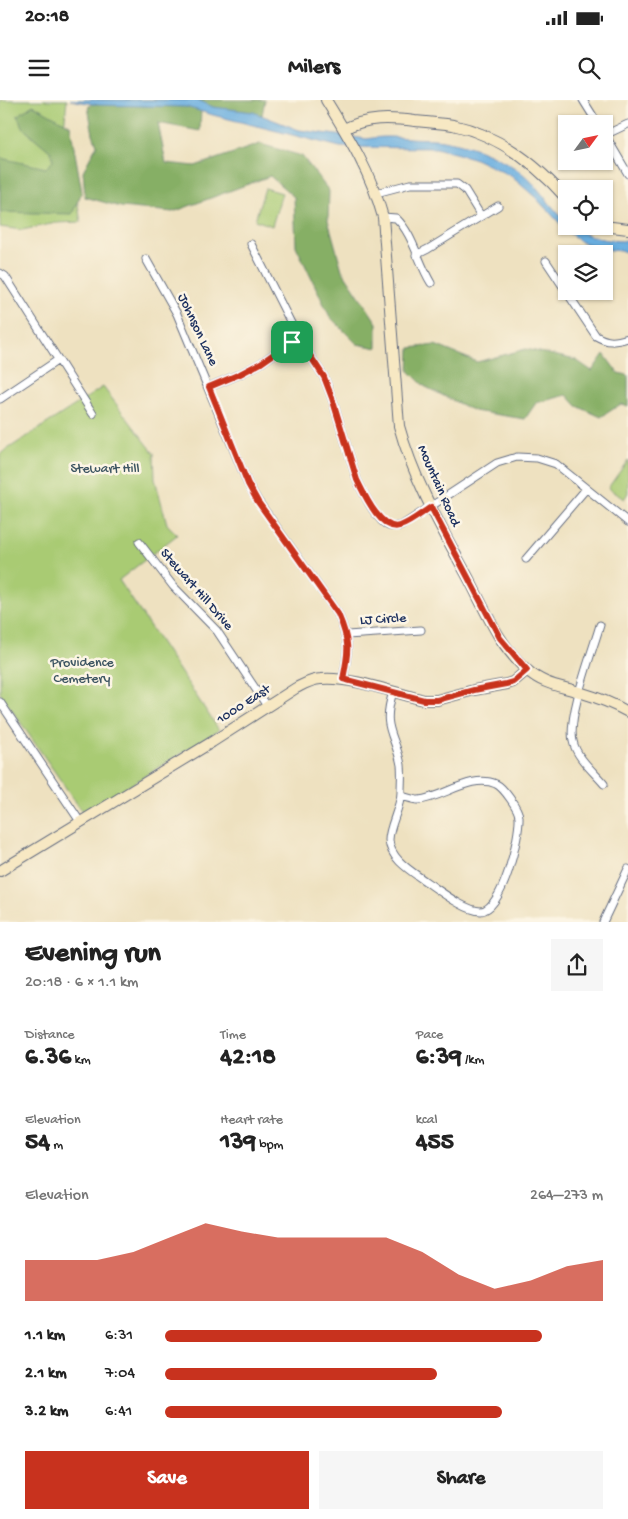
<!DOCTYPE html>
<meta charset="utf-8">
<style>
:root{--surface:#fff;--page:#f6f6f6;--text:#222;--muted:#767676;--accent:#c8321e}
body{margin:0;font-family:"Gochi Hand",sans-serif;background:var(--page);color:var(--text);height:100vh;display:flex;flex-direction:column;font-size:19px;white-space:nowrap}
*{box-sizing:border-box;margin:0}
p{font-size:16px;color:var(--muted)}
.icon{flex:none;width:28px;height:28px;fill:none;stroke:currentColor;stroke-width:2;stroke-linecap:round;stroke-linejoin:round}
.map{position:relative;height:822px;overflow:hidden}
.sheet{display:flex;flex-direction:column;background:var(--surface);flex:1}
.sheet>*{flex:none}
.needle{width:32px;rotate:57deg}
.fabs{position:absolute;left:558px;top:15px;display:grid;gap:10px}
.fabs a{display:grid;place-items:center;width:55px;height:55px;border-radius:0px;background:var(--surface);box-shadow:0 1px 4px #0004;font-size:25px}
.pin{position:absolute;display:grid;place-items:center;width:42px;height:42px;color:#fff;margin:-21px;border-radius:10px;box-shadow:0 2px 8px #0006}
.round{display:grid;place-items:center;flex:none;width:52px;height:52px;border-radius:0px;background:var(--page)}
.overview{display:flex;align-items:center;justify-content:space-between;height:85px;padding:0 25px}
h1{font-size:28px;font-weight:700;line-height:38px}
.stats{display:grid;grid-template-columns:repeat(3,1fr);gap:8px;height:85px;padding:5px 25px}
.stats div{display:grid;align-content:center}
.stats b{font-size:25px;font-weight:700}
.stats small{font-size:14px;font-weight:400}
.stats p{font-size:14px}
.chart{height:140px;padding:10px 25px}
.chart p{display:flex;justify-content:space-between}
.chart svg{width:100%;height:90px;margin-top:5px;fill:var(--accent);opacity:.7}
.cta{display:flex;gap:10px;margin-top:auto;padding:10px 25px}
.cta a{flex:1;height:58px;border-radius:0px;background:var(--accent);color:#fff;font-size:20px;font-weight:700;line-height:58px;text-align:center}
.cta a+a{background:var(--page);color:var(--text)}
ul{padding:0 25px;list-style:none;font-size:16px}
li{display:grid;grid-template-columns:80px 60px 1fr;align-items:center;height:38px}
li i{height:12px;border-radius:6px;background:var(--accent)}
.status{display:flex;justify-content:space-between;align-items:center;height:35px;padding:0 25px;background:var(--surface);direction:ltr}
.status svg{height:14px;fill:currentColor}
header{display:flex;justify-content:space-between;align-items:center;height:65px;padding:0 25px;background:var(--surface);font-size:22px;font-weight:700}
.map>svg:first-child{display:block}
</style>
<div class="status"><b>20:18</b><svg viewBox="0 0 49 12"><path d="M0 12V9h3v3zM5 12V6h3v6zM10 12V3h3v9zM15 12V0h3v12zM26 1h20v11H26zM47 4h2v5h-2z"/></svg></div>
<header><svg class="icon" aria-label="menu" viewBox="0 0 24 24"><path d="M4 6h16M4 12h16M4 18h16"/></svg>Milers<svg class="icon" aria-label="search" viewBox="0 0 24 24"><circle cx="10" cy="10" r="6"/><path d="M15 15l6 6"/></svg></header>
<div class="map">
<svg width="628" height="822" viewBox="0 0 628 822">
<rect width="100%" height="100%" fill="#fcf5e5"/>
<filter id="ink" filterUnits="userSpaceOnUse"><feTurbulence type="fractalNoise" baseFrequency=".02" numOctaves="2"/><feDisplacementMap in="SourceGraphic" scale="10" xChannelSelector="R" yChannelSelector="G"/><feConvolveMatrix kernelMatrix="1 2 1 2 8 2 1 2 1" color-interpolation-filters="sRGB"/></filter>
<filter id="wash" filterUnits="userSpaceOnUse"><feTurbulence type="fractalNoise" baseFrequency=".0096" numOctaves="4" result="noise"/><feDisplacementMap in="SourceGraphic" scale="20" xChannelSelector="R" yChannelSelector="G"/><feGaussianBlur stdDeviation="1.12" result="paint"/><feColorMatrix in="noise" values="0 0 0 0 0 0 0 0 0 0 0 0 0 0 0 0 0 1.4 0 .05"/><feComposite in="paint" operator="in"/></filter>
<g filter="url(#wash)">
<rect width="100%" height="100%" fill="#eee1c0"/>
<path fill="#a9cb73" stroke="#627d68" d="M0,0H67L64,28L81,122L56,123L22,130L0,127Z
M265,88L282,93L272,126L255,120Z
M103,287L154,353L155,379L167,424L177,435L119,480L219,630L84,714L0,593V354Z
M628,360V393L624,399L608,388Z"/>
<path fill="#86af65" stroke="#506f62" d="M97,0H265L262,15L201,8L200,31L158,23L166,63L195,66L260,44L302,56L329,91L328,120L342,170L377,223V248L357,244L330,217L296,146L294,97L270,76L173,112L121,107L85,97L83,71L97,45L93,34L88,7Z
M33,5L70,25L82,92L72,114L0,112V58L46,68L53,61L51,52L25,30L17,16Z
M435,245L477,262L526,249L576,260L592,271L604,254L618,273L628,275V306L621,304L601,317L577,306L567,295L536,303L525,319L474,311L424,286L409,271L410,248Z"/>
<path fill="#6aafe0" stroke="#426f9f" d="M70,0H198L213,7L253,12L299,30L367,39C381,36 395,37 409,38C422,39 436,38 448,41C473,45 502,58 522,73C539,87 550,107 566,121V126C574,126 581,132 588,135C602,140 614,141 628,141V152L604,149L581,142L568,132L535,97L511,76L473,58L436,48L340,47L213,15L186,7L99,5Z"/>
</g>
<g filter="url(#ink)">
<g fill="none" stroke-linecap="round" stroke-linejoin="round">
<defs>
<path id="street" d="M583,0L598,24
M604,33L628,74
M605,35L628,24
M376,93L410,84H457L465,90L481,116
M383,117L396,118C413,134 418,162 431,183
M251,144L298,237L324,277L332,298L357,380C363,392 376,421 389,426C393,427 397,426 401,426L497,363L517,357L537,358L556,364L628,422
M416,155L428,149L498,106
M146,159L177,214L248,384L258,401L338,514C350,542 349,550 343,579
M546,161L596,236C608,243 615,242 628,238
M0,173L5,176L93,314
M209,287L240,274L261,263L298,237
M0,299L58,260
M139,442L173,486L217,531L267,606
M526,459L586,389
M600,525C593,550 567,617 573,641C576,657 593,671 604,684
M347,535L421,530
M393,592C381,629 395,633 401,665C402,674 401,683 401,692C401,707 389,726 389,740C390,759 411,771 425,781C439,790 465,811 481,811C503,809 520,736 519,717C519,709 503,687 496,684C472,673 442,698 419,700C414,700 406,697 401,696
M0,602L81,723
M603,822L628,769"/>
<path id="secondary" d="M326,0C350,39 371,73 383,117L399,326C414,381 443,431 470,481C486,512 500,547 527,570C542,584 560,586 579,592C596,597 612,603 628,612
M344,29C367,17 389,18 415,21C427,22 440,23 453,25C498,35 536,64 566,98
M604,126L628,129
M0,771L212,642L296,588C304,584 312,579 321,579C349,576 395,593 424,600H437L474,590L507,584L513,582L527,570"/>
</defs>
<use href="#street" stroke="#656d80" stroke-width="9"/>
<use href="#secondary" stroke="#656d80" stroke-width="12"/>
<use href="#street" stroke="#fff" stroke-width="7"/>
<use href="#secondary" stroke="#f7e8c3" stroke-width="10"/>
</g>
</g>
<g fill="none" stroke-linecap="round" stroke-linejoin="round" filter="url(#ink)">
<defs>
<path id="route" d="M298,237L324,277L332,298L357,380C364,394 381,432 400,426C410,423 422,413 431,407L500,538L527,570L513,582L506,584L474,590L437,600H424L343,579C349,550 350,542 338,514L258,402L248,384L209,287L240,274L261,263Z"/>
</defs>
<use href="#route" stroke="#fff" stroke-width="10"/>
<use href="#route" stroke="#c8321e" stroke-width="6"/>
</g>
<g text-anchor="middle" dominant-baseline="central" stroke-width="5" stroke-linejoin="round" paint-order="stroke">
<g font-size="14" fill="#1b2f5e" stroke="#fcf5e5">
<text transform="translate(197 230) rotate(65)">Johnson Lane</text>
<text transform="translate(438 386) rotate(66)">Mountain Road</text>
<text transform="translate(196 490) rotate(49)">Stewart Hill Drive</text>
<text transform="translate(383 520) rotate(-3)">LJ Circle</text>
<text transform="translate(244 605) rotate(-33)">1000 East</text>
</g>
<g font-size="14" fill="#3e5663" stroke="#fcf5e5">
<text x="105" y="369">Stewart Hill</text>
<text x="82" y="563">Providence<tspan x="82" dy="16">Cemetery</tspan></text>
</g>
</g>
</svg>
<div class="fabs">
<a><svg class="needle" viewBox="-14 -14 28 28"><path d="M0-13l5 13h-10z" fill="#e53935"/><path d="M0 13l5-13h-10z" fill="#767676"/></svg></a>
<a><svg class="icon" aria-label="locate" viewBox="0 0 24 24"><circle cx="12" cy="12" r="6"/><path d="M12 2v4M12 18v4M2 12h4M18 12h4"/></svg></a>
<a><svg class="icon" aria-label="layers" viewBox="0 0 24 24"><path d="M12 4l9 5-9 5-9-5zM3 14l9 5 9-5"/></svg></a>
</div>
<div class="pin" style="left:292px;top:242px;background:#1e9e55"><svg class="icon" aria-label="arrive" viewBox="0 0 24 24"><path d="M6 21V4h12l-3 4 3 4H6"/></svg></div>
</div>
<section class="sheet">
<div class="overview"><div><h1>Evening run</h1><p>20:18 · 6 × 1.1 km</p></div><a class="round"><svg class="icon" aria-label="share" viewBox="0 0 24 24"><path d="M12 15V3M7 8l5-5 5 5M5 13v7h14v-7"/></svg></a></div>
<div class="stats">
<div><p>Distance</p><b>6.36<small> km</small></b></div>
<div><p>Time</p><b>42:18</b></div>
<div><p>Pace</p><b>6:39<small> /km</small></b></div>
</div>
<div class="stats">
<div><p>Elevation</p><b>54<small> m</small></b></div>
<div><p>Heart rate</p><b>139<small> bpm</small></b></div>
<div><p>kcal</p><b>455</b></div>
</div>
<div class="chart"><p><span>Elevation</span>264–273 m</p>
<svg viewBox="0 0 160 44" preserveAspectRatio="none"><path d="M0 44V24L10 24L20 24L30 20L40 13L50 6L60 10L70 13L80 13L90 13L100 13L110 20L120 31L130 38L140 34L150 27L160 24V44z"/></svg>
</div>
<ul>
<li><b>1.1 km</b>6:31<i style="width:86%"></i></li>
<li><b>2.1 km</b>7:04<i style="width:62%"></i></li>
<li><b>3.2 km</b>6:41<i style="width:77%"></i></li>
</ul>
<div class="cta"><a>Save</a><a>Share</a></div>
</section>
